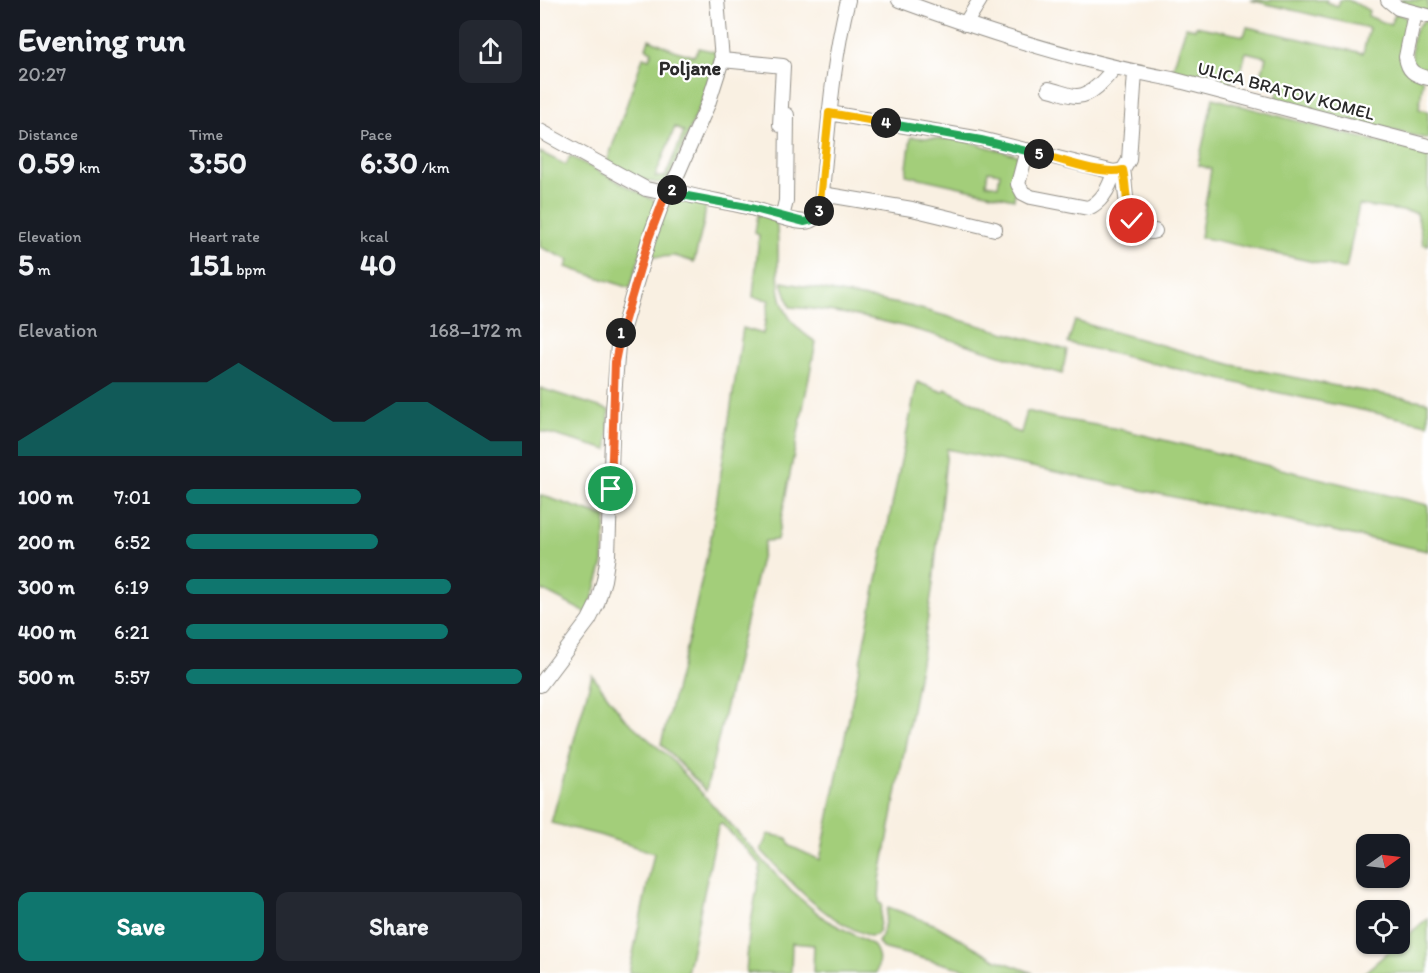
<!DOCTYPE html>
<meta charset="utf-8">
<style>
:root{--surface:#171b24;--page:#242831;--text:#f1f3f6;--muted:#9ea1a6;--accent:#0f766e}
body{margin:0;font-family:Itim,sans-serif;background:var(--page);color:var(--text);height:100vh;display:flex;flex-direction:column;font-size:22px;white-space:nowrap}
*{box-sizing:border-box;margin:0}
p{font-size:20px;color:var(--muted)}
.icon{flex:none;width:33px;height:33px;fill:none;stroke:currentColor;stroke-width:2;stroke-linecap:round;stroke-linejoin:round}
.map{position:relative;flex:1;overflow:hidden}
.details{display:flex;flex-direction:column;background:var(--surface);width:540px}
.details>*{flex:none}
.needle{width:39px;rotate:76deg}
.fabs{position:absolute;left:816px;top:834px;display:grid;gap:12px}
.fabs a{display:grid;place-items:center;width:54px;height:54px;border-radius:12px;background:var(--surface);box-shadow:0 2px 4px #0004;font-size:30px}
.pin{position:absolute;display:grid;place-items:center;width:51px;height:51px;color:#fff;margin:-26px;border:3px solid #fff;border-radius:50%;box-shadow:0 2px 6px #0007}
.km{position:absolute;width:30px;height:30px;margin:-15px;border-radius:50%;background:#222;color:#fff;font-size:16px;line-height:30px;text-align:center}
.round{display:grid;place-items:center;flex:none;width:63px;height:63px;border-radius:12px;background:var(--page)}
.headline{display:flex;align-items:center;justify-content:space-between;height:102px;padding:0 18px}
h1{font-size:33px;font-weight:800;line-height:45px}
.stats{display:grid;grid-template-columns:repeat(3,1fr);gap:9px;height:102px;padding:6px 18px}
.stats div{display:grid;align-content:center}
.stats b{font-size:30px;font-weight:800}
.stats small{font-size:16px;font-weight:400}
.stats p{font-size:16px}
.chart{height:168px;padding:12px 18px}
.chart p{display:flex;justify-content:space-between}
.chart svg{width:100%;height:108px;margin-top:6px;fill:var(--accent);opacity:.7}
.primary-button{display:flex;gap:12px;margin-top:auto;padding:12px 18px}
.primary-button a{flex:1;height:69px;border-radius:12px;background:var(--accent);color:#fff;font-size:24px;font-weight:800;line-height:69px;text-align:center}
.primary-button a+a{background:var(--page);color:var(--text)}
ul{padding:0 18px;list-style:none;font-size:20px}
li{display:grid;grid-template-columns:96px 72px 1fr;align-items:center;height:45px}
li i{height:15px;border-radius:8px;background:var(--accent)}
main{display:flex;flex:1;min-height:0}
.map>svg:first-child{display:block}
</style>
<main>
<section class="details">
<div class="headline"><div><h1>Evening run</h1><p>20:27</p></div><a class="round"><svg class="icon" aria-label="share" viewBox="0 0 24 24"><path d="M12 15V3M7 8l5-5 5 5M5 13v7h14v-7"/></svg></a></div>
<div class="stats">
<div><p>Distance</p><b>0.59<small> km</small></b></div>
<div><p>Time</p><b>3:50</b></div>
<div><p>Pace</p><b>6:30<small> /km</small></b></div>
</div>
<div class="stats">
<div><p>Elevation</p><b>5<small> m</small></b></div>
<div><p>Heart rate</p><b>151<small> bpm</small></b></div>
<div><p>kcal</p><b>40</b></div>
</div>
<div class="chart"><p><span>Elevation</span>168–172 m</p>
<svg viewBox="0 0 160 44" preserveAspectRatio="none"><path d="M0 44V38L10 30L20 22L30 14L40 14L50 14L60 14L70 6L80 14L90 22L100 30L110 30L120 22L130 22L140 30L150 38L160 38V44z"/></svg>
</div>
<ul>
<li><b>100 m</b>7:01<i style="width:52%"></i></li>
<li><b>200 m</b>6:52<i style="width:57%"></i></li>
<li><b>300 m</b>6:19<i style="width:79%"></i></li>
<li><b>400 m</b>6:21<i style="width:78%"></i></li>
<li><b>500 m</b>5:57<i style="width:100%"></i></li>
</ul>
<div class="primary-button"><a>Save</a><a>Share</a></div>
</section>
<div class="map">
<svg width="888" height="973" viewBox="0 0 888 973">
<rect width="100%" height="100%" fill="#fff"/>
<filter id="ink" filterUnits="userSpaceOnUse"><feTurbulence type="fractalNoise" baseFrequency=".0167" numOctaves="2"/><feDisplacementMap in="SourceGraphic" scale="12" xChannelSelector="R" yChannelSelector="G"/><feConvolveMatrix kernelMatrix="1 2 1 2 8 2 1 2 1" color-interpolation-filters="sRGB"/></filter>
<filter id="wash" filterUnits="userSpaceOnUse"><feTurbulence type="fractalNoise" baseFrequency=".008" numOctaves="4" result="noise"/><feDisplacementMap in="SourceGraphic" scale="24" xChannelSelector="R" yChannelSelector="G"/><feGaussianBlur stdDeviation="1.35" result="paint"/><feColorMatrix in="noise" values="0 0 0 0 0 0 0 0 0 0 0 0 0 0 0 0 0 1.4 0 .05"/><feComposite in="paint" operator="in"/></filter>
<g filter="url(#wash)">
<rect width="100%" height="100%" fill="#f9f0e2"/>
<path fill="#a3ce7a" stroke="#677c52" stroke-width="1.5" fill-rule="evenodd" d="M710,0H787L786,2L798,6L800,0H808L829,10L828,16L850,25L856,13L865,17L869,23L863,58L883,81L879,109L888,111V139L735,102L739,89L719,84L726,57L706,52L698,80L692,79L688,89L631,74L646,27L655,29L656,26L704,36L707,27L823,53L829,28Z
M861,0H888V13L862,5Z
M885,20H888V75L872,69C873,51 868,30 885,20Z
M109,39L136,51L154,56L159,48L177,52L173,75L131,173C129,175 127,180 125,181C113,189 78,168 67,162L103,57L109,59L112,51L106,48ZM135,127L144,132L125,177H115Z
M673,98L794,131L888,154V245L883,244L877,213L819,205L806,269L660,237L671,169L658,165Z
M371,137L422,140L477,155L479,161L474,199L366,175ZM448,171L460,173L458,186L446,184Z
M0,152L26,165L30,156L115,201L116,204L90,288L26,267L29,260L0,247Z
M140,199L166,203L164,221L154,262L135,256L118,257L107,254L129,203Z
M218,214L236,220C244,269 223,310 276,342L237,540L225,541L166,791L121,744L149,637L171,537L203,328L223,334L229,300L213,297L219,235L215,233Z
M242,282L370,306L527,350L522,374C433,348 343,313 250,307Z
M535,321L693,365L801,387L888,402V424L726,390L528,343Z
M377,382L403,392L405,389L443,407L472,430L481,433L487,411L514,418L579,429L888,505V551L407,449L393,584L382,656L340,880L339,903L342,904L339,929L336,935L330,936C282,919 255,886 221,850L228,834L247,838L250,846L280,860Z
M0,388L69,410L68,450L0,431Z
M0,495L66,517L63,563L48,614L0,589Z
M52,675L84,718L129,757L251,891L286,920L332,944C340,953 340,962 336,973H273L274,945L252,943L251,973H206L209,934L221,865L181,823L178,827L147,973H89L114,853L59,835L11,823Z
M348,907L396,925L455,959L493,973H440L342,948L338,942L342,936Z
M888,918V973H824Z"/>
</g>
<g filter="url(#ink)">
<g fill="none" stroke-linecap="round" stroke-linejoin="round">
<defs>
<path id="minor" d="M359,0C448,33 539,62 632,79L888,146
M848,0L858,8L888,16
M875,13L866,57C868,71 874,75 888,78
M425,24L440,0
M182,60L243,66L240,125
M509,89C518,91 528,96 537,96C552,96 566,78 575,67
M289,113L441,139L574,172L583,170L589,160L595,72
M0,131L106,189L120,192L131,185L138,173L168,104L182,60L177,0
M487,150L478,184L483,193L491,197L548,208C562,202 570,186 574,172
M583,170C587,188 582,241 615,231
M128,188C153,199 181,200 207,207C224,211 239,218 256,221C262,222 268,223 273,219C283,212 282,192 283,181C289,120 293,59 308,0
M282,194L372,209L455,229
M242,217L246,201L247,115
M0,685L49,620L57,604L64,580L68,555L73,410L78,345L109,239L128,188"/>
</defs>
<use href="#minor" stroke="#928e86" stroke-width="16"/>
<use href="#minor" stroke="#fff" stroke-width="14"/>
</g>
</g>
<g fill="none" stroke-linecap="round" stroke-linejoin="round" filter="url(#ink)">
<defs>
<path id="split-1" d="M71,489L75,362L81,333"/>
<path id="split-2" d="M81,333L109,238L128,188L132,190"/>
<path id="split-3" d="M132,190L142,195L207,207L264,222L272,220L279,211"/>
<path id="split-4" d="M279,211L289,113L346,123"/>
<path id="split-5" d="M346,123L441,140L499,154"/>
<path id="split-6" d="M499,154C522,160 561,175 583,170C587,187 585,205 592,221"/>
</defs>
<use href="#split-1" stroke="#fff" stroke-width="12"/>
<use href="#split-2" stroke="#fff" stroke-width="12"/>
<use href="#split-3" stroke="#fff" stroke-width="12"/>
<use href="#split-4" stroke="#fff" stroke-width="12"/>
<use href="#split-5" stroke="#fff" stroke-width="12"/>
<use href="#split-6" stroke="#fff" stroke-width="12"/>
<use href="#split-1" stroke="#f0652b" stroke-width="8"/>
<use href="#split-2" stroke="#f0652b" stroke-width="8"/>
<use href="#split-3" stroke="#22a559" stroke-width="8"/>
<use href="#split-4" stroke="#f5b400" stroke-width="8"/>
<use href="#split-5" stroke="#22a559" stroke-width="8"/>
<use href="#split-6" stroke="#f5b400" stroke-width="8"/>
</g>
<g text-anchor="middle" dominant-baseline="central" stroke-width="4.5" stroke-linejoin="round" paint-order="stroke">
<g font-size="18" fill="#2b2b2b" stroke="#fff">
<text transform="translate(746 91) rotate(15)">ULICA BRATOV KOMEL</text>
</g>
<g font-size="20" font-weight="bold" fill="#2b2b2b" stroke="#fff">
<text x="150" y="68">Poljane</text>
</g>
</g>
</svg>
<div class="fabs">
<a><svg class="needle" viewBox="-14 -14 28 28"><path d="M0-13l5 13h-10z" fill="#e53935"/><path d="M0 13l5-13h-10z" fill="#9ea1a6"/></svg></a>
<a><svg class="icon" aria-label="locate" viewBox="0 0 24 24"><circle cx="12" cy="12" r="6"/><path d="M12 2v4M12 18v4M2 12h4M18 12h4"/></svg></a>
</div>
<div class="pin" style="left:71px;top:489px;background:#1e9e55"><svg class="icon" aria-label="arrive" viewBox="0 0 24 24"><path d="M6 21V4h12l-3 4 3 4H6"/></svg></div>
<div class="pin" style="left:592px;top:221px;background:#d93025"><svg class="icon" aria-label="check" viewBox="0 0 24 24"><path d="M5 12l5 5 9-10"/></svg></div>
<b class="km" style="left:81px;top:333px">1</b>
<b class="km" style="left:132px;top:190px">2</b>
<b class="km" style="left:279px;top:211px">3</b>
<b class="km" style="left:346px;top:123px">4</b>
<b class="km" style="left:499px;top:154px">5</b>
</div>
</main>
